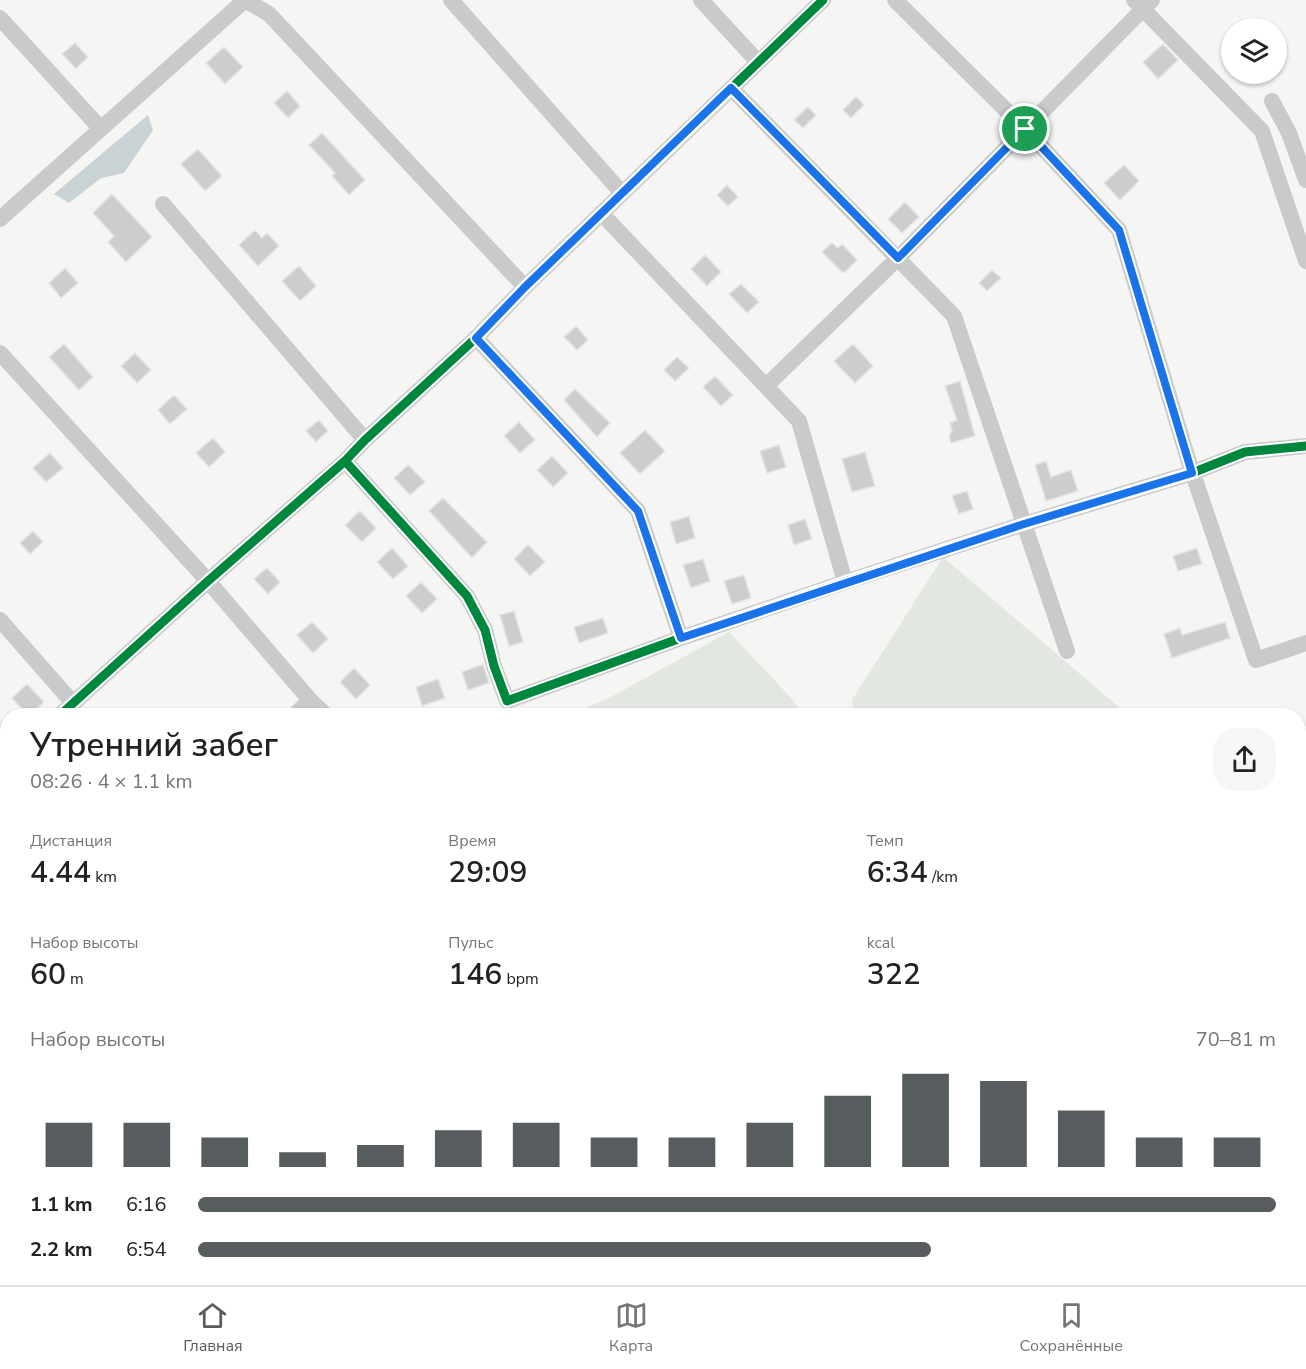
<!DOCTYPE html>
<html lang="ru">
<meta charset="utf-8">
<style>
:root{--surface:#fff;--page:#f6f6f6;--text:#222;--muted:#767676;--line:#e0e0e0;--accent:#575c5f}
body{margin:0;font-family:"Nunito Sans",sans-serif;background:var(--page);color:var(--text);height:100vh;display:flex;flex-direction:column;font-size:22px;white-space:nowrap}
*{box-sizing:border-box;margin:0}
p{font-size:20px;color:var(--muted)}
.icon{flex:none;width:33px;height:33px;fill:none;stroke:currentColor;stroke-width:2;stroke-linecap:round;stroke-linejoin:round}
.map{position:relative;flex:1;overflow:hidden}
.sheet{position:absolute;left:0px;top:708px;width:1306px;height:578px;display:flex;flex-direction:column;background:var(--surface);border-radius:24px 24px 0 0;box-shadow:0 2px 4px #0004}
.sheet>*{flex:none}
.controls{position:absolute;left:1221px;top:18px;display:grid;gap:12px}
.controls a{display:grid;place-items:center;width:66px;height:66px;border-radius:50%;background:var(--surface);box-shadow:0 2px 4px #0004;font-size:30px}
.pin{position:absolute;display:grid;place-items:center;width:51px;height:51px;color:#fff;margin:-26px;border:3px solid #fff;border-radius:50%;box-shadow:0 2px 6px #0007}
.round{display:grid;place-items:center;flex:none;width:63px;height:63px;border-radius:24px;background:var(--page)}
.head{display:flex;align-items:center;justify-content:space-between;height:102px;padding:0 30px}
h1{font-size:33px;font-weight:600;line-height:45px}
.figures{display:grid;grid-template-columns:repeat(3,1fr);gap:9px;height:102px;padding:6px 30px}
.figures div{display:grid;align-content:center}
.figures b{font-size:30px;font-weight:600}
.figures small{font-size:16px;font-weight:400}
.figures p{font-size:16px}
.chart{height:168px;padding:12px 30px}
.chart p{display:flex;justify-content:space-between}
.chart svg{width:100%;height:108px;margin-top:6px;stroke:var(--accent);stroke-width:6}
ul{padding:0 30px;list-style:none;font-size:20px}
li{display:grid;grid-template-columns:96px 72px 1fr;align-items:center;height:45px}
li i{height:15px;border-radius:8px;background:var(--accent)}
.dock{display:flex;justify-content:space-around;align-items:center;height:84px;border-top:2px solid var(--line);background:var(--surface);font-size:16px;color:var(--muted)}
.dock a{display:grid;justify-items:center;gap:3px}
.dock .active{color:var(--accent)}
.map>svg:first-child{display:block}
</style>
<div class="map">
<svg width="1306" height="1285" viewBox="0 0 1306 1285">
<rect width="100%" height="100%" fill="#f5f5f3"/>
<path fill="#e3e7e1" d="M943,557L1128,715H854L852,700Z
M729,632L792,699L803,715H570L611,697Z"/>
<path fill="#c9d2d4" d="M148,115L153,130L124,173L101,178L69,203L54,194Z"/>
<path fill="#cccdcd" stroke="#e4e4e3" stroke-width="1.5" d="M75,43L88,57L76,69L62,54Z
M1163,44L1178,60L1158,79L1143,62Z
M224,47L243,67L225,84L206,63Z
M287,91L300,106L288,118L274,103Z
M856,97L864,105L851,118L843,110Z
M808,107L816,115L803,128L794,120Z
M322,133L365,180L349,195L332,176L335,173L309,145Z
M198,149L222,176L205,191L181,164Z
M1124,165L1139,181L1120,200L1104,183Z
M727,185L738,197L728,206L717,195Z
M112,194L152,237L126,262L108,242L114,236L93,213Z
M905,202L919,217L902,233L888,219Z
M255,230L262,238L267,233L279,246L258,266L239,245Z
M832,243L838,248L842,244L857,260L845,272H842L822,252Z
M705,255L721,272L707,286L691,269Z
M299,266L316,286L300,301L282,281Z
M65,268L78,283L61,298L49,283Z
M992,270L1001,278L987,291L979,283Z
M741,284L759,302L747,313L729,294Z
M576,326L588,340L577,350L564,337Z
M64,344L93,377L79,390L49,357Z
M853,344L873,366L855,383L834,361Z
M135,353L151,370L137,383L121,366Z
M677,357L689,368L675,381L664,370Z
M715,376L733,395L721,406L703,387Z
M960,381L975,436L951,443L949,436L952,431L950,423L957,420L945,386Z
M575,389L610,423L597,437L564,400Z
M174,395L187,409L170,424L158,410Z
M319,420L328,431L316,442L306,431Z
M519,422L535,440L520,453L504,436Z
M645,430L665,451L640,474L620,453Z
M213,438L225,452L209,467L196,453Z
M779,445L786,467L767,473L760,451Z
M865,452L875,486L852,492L842,459Z
M50,453L63,468L46,482L33,468Z
M552,456L568,473L553,487L537,470Z
M1046,461L1051,477L1071,470L1078,491L1046,501L1035,465Z
M408,465L425,482L410,495L394,478Z
M967,491L973,509L959,514L952,496Z
M443,498L487,542L472,558L429,511Z
M360,511L376,528L362,542L345,525Z
M689,516L695,538L676,544L670,522Z
M805,519L812,539L794,545L788,525Z
M33,531L43,542L30,554L20,543Z
M528,545L545,562L530,576L514,559Z
M392,548L408,566L393,579L377,562Z
M1197,548L1202,564L1178,571L1173,556Z
M703,559L710,581L691,588L683,565Z
M267,568L280,582L268,594L254,579Z
M744,575L751,598L732,604L724,581Z
M421,582L437,599L422,613L406,596Z
M514,611L523,642L509,646L500,615Z
M603,618L608,633L579,643L574,627Z
M312,622L328,639L313,653L297,635Z
M1225,622L1230,638L1172,658L1164,634L1180,628L1182,635Z
M483,664L489,683L468,690L462,672Z
M354,668L370,685L356,699L340,682Z
M438,679L445,698L422,706L416,687Z
M27,684L44,702L29,716L12,698Z"/>
<g fill="none" stroke-linecap="round" stroke-linejoin="round">
<path stroke="#c9cacb" stroke-width="16" d="M245,0L269,14L525,287
M451,0L622,193
M701,0L758,62
M895,0L1025,129L1119,230L1188,459L1256,660L1306,643
M1134,0L1262,131L1306,261
M0,18L101,129
M731,88L954,316L1067,651
M1272,101L1289,133L1306,180
M163,204L365,440
M601,213L799,421L845,582
M0,219L245,0
M476,338L638,511L681,638
M0,353L208,581L310,700L327,716
M766,386L898,258L1152,0
M345,461L467,596L485,630L494,666L507,701L681,638L845,582L1024,524L1192,473L1245,452L1306,446
M0,620L73,703
M59,716L208,581L345,461L365,440L476,338L525,287L823,0
M294,716L310,700
M0,765L8,760
M1299,1001L1306,999
M0,1160L8,1161
M1299,1244L1306,1241
M92,1278L93,1285
M578,1278L580,1285
M236,1285L265,1278
M1172,1285L1196,1278"/>
<defs>
<path id="cycleway" d="M345,461L467,596L485,630L494,666L507,701L681,638L845,582L1024,524L1192,473L1245,452L1306,446
M59,716L208,581L345,461L365,440L476,338L525,287L823,0"/>
</defs>
<use href="#cycleway" stroke="#fff" stroke-width="13"/>
<use href="#cycleway" stroke="#00873e" stroke-width="9"/>
</g>
<g fill="none" stroke-linecap="round" stroke-linejoin="round">
<defs>
<path id="route" d="M731,88L898,258L1025,129L1119,230L1192,473L1024,524L681,638L638,511L476,338L525,287Z"/>
</defs>
<use href="#route" stroke="#fff" stroke-width="12"/>
<use href="#route" stroke="#1a73e8" stroke-width="8"/>
</g>
</svg>
<div class="controls">
<a><svg class="icon" aria-label="layers" viewBox="0 0 24 24"><path d="M12 4l9 5-9 5-9-5zM3 14l9 5 9-5"/></svg></a>
</div>
<div class="pin" style="left:1025px;top:129px;background:#1e9e55"><svg class="icon" aria-label="arrive" viewBox="0 0 24 24"><path d="M6 21V4h12l-3 4 3 4H6"/></svg></div>
<section class="sheet">
<div class="head"><div><h1>Утренний забег</h1><p>08:26 · 4 × 1.1 km</p></div><a class="round"><svg class="icon" aria-label="share" viewBox="0 0 24 24"><path d="M12 15V3M7 8l5-5 5 5M5 13v7h14v-7"/></svg></a></div>
<div class="figures">
<div><p>Дистанция</p><b>4.44<small> km</small></b></div>
<div><p>Время</p><b>29:09</b></div>
<div><p>Темп</p><b>6:34<small> /km</small></b></div>
</div>
<div class="figures">
<div><p>Набор высоты</p><b>60<small> m</small></b></div>
<div><p>Пульс</p><b>146<small> bpm</small></b></div>
<div><p>kcal</p><b>322</b></div>
</div>
<div class="chart"><p><span>Набор высоты</span>70–81 m</p>
<svg viewBox="0 0 160 44" preserveAspectRatio="none"><path d="M5 44V26M15 44V26M25 44V32M35 44V38M45 44V35M55 44V29M65 44V26M75 44V32M85 44V32M95 44V26M105 44V15M115 44V6M125 44V9M135 44V21M145 44V32M155 44V32"/></svg>
</div>
<ul>
<li><b>1.1 km</b>6:16<i style="width:100%"></i></li>
<li><b>2.2 km</b>6:54<i style="width:68%"></i></li>
</ul>
</section>
</div>
<nav class="dock">
<a class="active"><svg class="icon" aria-label="home" viewBox="0 0 24 24"><path d="M3 11l9-7 9 7M6 9v11h12V9"/></svg>Главная</a>
<a><svg class="icon" aria-label="map" viewBox="0 0 24 24"><path d="M3 6l6-2 6 2 6-2v14l-6 2-6-2-6 2zM9 4v14M15 6v14"/></svg>Карта</a>
<a><svg class="icon" aria-label="saved" viewBox="0 0 24 24"><path d="M7 4h10v16l-5-4-5 4z"/></svg>Сохранённые</a>
</nav>
